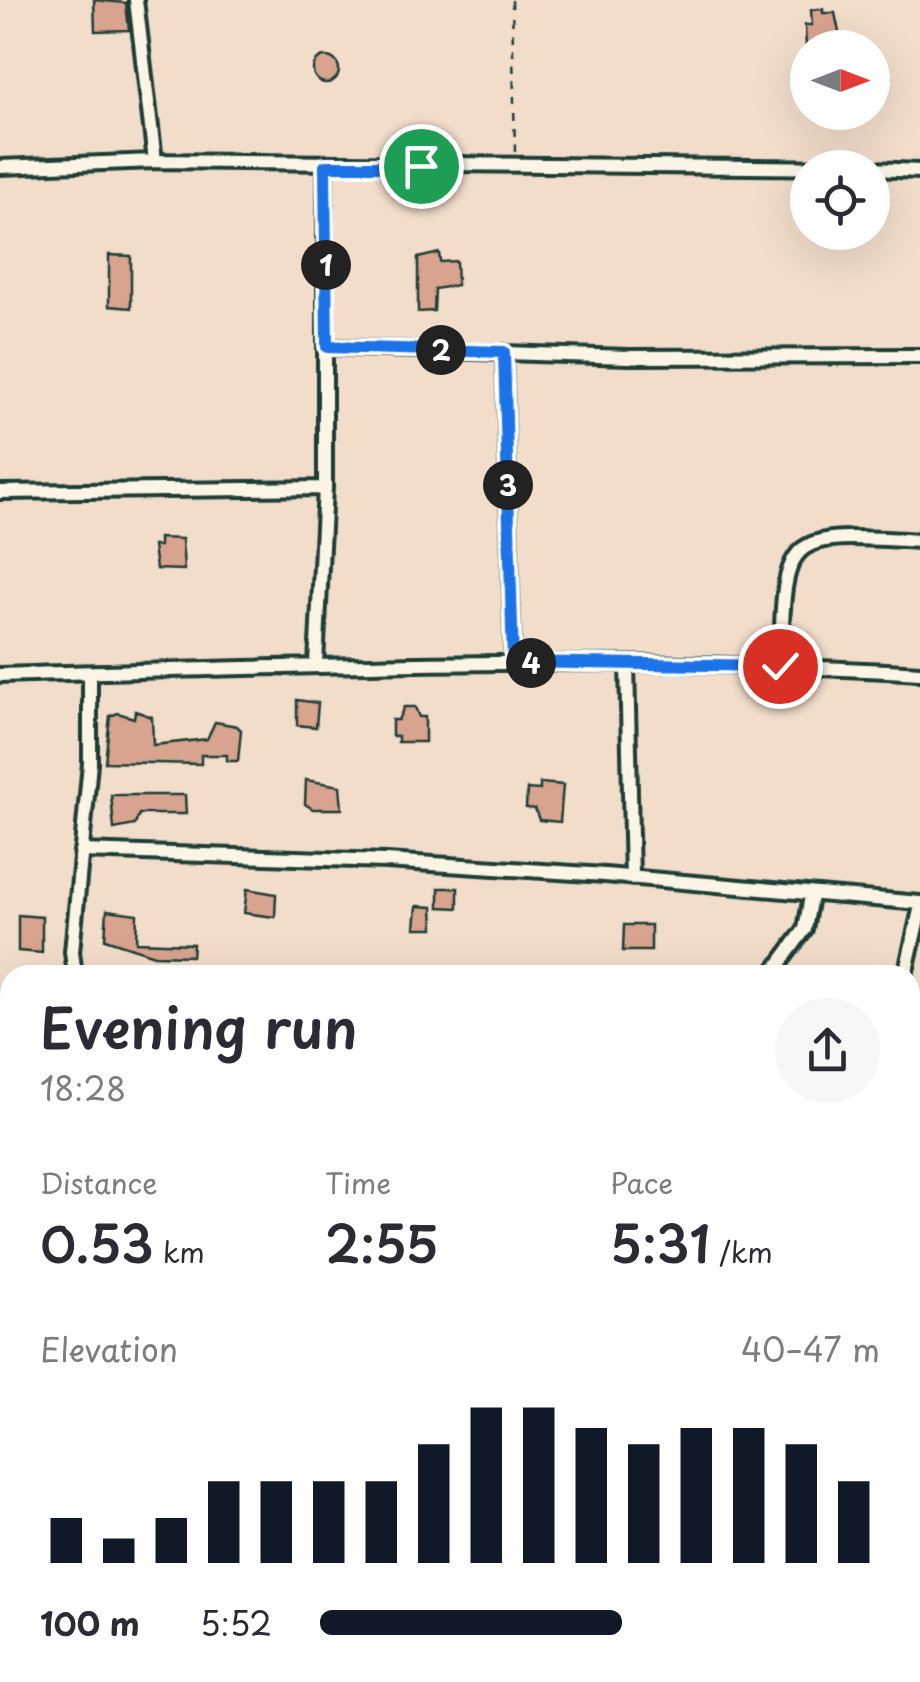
<!DOCTYPE html>
<meta charset="utf-8">
<style>
:root{--surface:#fff;--page:#f7f7f7;--text:#2b2b33;--muted:#7c7c81;--accent:#111827}
body{margin:0;font-family:"Playpen Sans",sans-serif;background:var(--page);color:var(--text);height:100vh;display:flex;flex-direction:column;font-size:38px;white-space:nowrap}
*{box-sizing:border-box;margin:0}
p{font-size:32px;color:var(--muted)}
.icon{flex:none;width:55px;height:55px;fill:none;stroke:currentColor;stroke-width:2;stroke-linecap:round;stroke-linejoin:round}
.map{position:relative;flex:1;overflow:hidden}
.side{position:absolute;left:0px;top:965px;width:920px;height:718px;display:flex;flex-direction:column;background:var(--surface);border-radius:30px 30px 0 0;box-shadow:0 10px 40px #0002}
.side>*{flex:none}
.needle{width:65px;rotate:90deg}
.fabs{position:absolute;left:790px;top:30px;display:grid;gap:20px}
.fabs a{display:grid;place-items:center;width:100px;height:100px;border-radius:50%;background:var(--surface);box-shadow:0 10px 40px #0002;font-size:50px}
.pin{position:absolute;display:grid;place-items:center;width:85px;height:85px;color:#fff;margin:-42px;border:5px solid #fff;border-radius:50%;box-shadow:0 2px 10px #0007}
.km{position:absolute;width:50px;height:50px;margin:-25px;border-radius:50%;background:#222;color:#fff;font-size:28px;line-height:50px;text-align:center}
.round{display:grid;place-items:center;flex:none;width:105px;height:105px;border-radius:52px;background:var(--page)}
.summary{display:flex;align-items:center;justify-content:space-between;height:170px;padding:0 40px}
h1{font-size:55px;font-weight:600;line-height:75px}
.figures{display:grid;grid-template-columns:repeat(3,1fr);gap:15px;height:170px;padding:10px 40px}
.figures div{display:grid;align-content:center}
.figures b{font-size:50px;font-weight:600}
.figures small{font-size:28px;font-weight:400}
.figures p{font-size:28px}
.chart{height:280px;padding:20px 40px}
.chart p{display:flex;justify-content:space-between}
.chart svg{width:100%;height:180px;margin-top:10px;stroke:var(--accent);stroke-width:6}
ul{padding:0 40px;list-style:none;font-size:32px}
li{display:grid;grid-template-columns:160px 120px 1fr;align-items:center;height:75px}
li i{height:25px;border-radius:12px;background:var(--accent)}
.map>svg:first-child{display:block}
</style>
<div class="map">
<svg width="920" height="1682" viewBox="0 0 920 1682">
<rect width="100%" height="100%" fill="#f2ddcb"/>
<filter id="ink" filterUnits="userSpaceOnUse"><feTurbulence type="fractalNoise" baseFrequency=".01" numOctaves="2"/><feDisplacementMap in="SourceGraphic" scale="20" xChannelSelector="R" yChannelSelector="G"/><feConvolveMatrix kernelMatrix="1 2 1 2 8 2 1 2 1" color-interpolation-filters="sRGB"/></filter>
<g filter="url(#ink)">
<path fill="#d9a48f" stroke="#1f3d34" stroke-width="2.5" d="M94,0L126,3L129,30L95,31Z
M823,9V13H835L842,47L806,48L805,25H812L811,10Z
M313 70a13 13 0 1 1 26 0a13 13 0 1 1-26 0Z
M439,253L440,262L456,261L457,285L435,289L434,311L418,312V258Z
M109,255L131,256V308L109,306Z
M159,538L182,539L184,570L156,569L153,546H159Z
M297,700L318,703L316,727L297,725Z
M404,707H415L419,717H425V742H398V736H392V720H398Z
M135,711L152,717L153,745L207,739L215,722L237,726L241,730L238,761H227V755H201V764L105,762L110,716L118,713L134,718Z
M306,780L340,786L342,809H313L305,804Z
M540,783L563,785L560,822L539,820L535,809L526,808L527,789L540,790Z
M111,795H185L186,814H139L135,825L114,829Z
M439,888H458V908L439,907Z
M247,889L276,894L275,917L244,913Z
M417,906L433,907L434,928H415Z
M107,910L137,914L136,942L193,944L192,956L154,955L105,939Z
M18,915L42,917V953L18,951Z
M624,925H651V951H623Z
M0,995H10V1027H0Z"/>
<g fill="none" stroke-linecap="round" stroke-linejoin="round">
<defs>
<path id="minor" d="M136,0L155,161
M0,167L155,161L843,168
M872,169L920,171
M327,347L628,357L920,356
M504,352L513,662
M0,492L325,488
M316,664L325,488V166
M627,665L632,878
M781,665C783,531 788,533 920,541
M0,675C306,666 613,654 920,673
M81,851L386,861L605,875L920,903
M75,975L72,952L90,763V673
M771,975L805,929L811,896
M905,975L920,910
M910,1033L920,1035
M0,1172L10,1169
M0,1296L10,1307
M910,1310L920,1298
M910,1389L920,1402
M0,1499L10,1508
M0,1536L10,1524
M219,1672L230,1682
M456,1672L467,1682
M599,1682L606,1672"/>
</defs>
<use href="#minor" stroke="#1f3d34" stroke-width="20"/>
<path stroke="#1f3d34" stroke-width="2.5" stroke-dasharray="8 8" stroke-linecap="butt" d="M512,0L515,153"/>
<use href="#minor" stroke="#fcf5e5" stroke-width="12"/>
</g>
</g>
<g fill="none" stroke-linecap="round" stroke-linejoin="round" filter="url(#ink)">
<defs>
<path id="route" d="M421,166H325L327,347L504,352L513,662L780,666"/>
</defs>
<use href="#route" stroke="#fff" stroke-width="20"/>
<use href="#route" stroke="#1a73e8" stroke-width="12"/>
</g>
</svg>
<div class="fabs">
<a><svg class="needle" viewBox="-14 -14 28 28"><path d="M0-13l5 13h-10z" fill="#e53935"/><path d="M0 13l5-13h-10z" fill="#7c7c81"/></svg></a>
<a><svg class="icon" aria-label="locate" viewBox="0 0 24 24"><circle cx="12" cy="12" r="6"/><path d="M12 2v4M12 18v4M2 12h4M18 12h4"/></svg></a>
</div>
<div class="pin" style="left:421px;top:166px;background:#1e9e55"><svg class="icon" aria-label="arrive" viewBox="0 0 24 24"><path d="M6 21V4h12l-3 4 3 4H6"/></svg></div>
<div class="pin" style="left:780px;top:666px;background:#d93025"><svg class="icon" aria-label="check" viewBox="0 0 24 24"><path d="M5 12l5 5 9-10"/></svg></div>
<b class="km" style="left:326px;top:265px">1</b>
<b class="km" style="left:441px;top:350px">2</b>
<b class="km" style="left:508px;top:485px">3</b>
<b class="km" style="left:531px;top:663px">4</b>
<section class="side">
<div class="summary"><div><h1>Evening run</h1><p>18:28</p></div><a class="round"><svg class="icon" aria-label="share" viewBox="0 0 24 24"><path d="M12 15V3M7 8l5-5 5 5M5 13v7h14v-7"/></svg></a></div>
<div class="figures">
<div><p>Distance</p><b>0.53<small> km</small></b></div>
<div><p>Time</p><b>2:55</b></div>
<div><p>Pace</p><b>5:31<small> /km</small></b></div>
</div>
<div class="chart"><p><span>Elevation</span>40–47 m</p>
<svg viewBox="0 0 160 44" preserveAspectRatio="none"><path d="M5 44V33M15 44V38M25 44V33M35 44V24M45 44V24M55 44V24M65 44V24M75 44V15M85 44V6M95 44V6M105 44V11M115 44V15M125 44V11M135 44V11M145 44V15M155 44V24"/></svg>
</div>
<ul>
<li><b>100 m</b>5:52<i style="width:54%"></i></li>
</ul>
</section>
</div>
